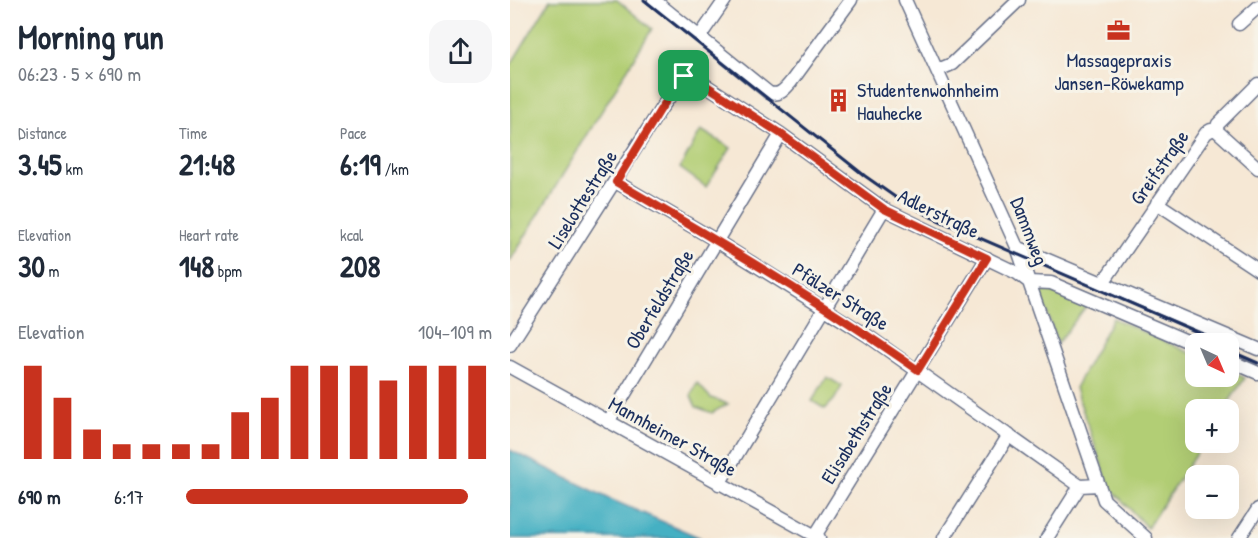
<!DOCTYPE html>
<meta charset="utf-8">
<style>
:root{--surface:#fff;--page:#f6f6f7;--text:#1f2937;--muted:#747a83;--accent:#c8321e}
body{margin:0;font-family:"Patrick Hand",sans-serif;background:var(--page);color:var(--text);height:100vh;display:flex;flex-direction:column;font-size:22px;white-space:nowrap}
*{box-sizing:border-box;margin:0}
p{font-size:20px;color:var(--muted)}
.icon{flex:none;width:33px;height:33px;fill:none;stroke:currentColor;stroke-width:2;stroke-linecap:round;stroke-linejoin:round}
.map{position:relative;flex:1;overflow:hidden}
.details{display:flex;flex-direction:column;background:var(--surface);width:510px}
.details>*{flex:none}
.needle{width:39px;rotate:136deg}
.tools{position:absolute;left:675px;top:333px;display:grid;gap:12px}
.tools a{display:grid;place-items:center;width:54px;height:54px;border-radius:12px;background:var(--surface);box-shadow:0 6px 24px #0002;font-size:30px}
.pin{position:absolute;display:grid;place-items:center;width:51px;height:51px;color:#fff;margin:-26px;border-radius:12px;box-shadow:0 3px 9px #0006}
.round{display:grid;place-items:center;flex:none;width:63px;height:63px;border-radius:18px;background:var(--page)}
.overview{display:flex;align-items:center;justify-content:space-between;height:102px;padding:0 18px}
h1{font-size:33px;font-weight:800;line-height:45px}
.figures{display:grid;grid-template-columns:repeat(3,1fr);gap:9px;height:102px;padding:6px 18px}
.figures div{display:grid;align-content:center}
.figures b{font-size:30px;font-weight:800}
.figures small{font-size:16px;font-weight:400}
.figures p{font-size:16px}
.chart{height:168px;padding:12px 18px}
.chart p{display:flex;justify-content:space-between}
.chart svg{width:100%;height:108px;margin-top:6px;stroke:var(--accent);stroke-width:6}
ul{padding:0 18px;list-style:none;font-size:20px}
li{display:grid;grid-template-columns:96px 72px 1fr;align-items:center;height:45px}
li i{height:15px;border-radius:8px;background:var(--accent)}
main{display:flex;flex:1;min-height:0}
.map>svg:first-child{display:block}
</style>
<main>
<section class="details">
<div class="overview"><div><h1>Morning run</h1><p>06:23 · 5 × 690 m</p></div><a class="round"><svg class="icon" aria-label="share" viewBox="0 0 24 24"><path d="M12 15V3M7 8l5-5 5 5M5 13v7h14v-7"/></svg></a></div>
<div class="figures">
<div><p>Distance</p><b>3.45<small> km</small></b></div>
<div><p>Time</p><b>21:48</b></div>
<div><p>Pace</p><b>6:19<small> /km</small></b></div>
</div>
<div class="figures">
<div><p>Elevation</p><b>30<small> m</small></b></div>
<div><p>Heart rate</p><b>148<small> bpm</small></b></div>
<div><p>kcal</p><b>208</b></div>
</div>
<div class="chart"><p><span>Elevation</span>104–109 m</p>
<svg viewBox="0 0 160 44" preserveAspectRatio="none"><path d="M5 44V6M15 44V19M25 44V32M35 44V38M45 44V38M55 44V38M65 44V38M75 44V25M85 44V19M95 44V6M105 44V6M115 44V6M125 44V12M135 44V6M145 44V6M155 44V6"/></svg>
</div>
<ul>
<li><b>690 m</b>6:17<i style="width:92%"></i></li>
</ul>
</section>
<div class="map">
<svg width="748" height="538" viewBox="0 0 748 538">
<rect width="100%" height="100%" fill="#f7f3e8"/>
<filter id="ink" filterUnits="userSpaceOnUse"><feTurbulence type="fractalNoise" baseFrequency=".0167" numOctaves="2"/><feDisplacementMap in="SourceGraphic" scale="12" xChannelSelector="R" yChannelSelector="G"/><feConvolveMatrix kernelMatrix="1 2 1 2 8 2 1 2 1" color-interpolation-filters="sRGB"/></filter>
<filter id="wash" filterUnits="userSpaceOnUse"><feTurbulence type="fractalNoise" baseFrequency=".008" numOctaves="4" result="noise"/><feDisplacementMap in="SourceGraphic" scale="24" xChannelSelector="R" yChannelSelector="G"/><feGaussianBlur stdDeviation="1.35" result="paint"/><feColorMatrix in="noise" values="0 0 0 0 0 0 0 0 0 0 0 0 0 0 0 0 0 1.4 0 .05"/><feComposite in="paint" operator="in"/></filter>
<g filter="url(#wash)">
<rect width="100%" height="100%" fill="#f6e8d5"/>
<path fill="#b2ce75" stroke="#667e6a" stroke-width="1.5" d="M40,0H107L142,29L0,261V66Z
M191,130L221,148L196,187L170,168Z
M529,287L577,305L547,344Z
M603,318L685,355L686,376H718L719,370L735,378L714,409L686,410V442L693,443L637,528L599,486L565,388Z
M317,377L332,386L324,400L315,409L302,401Z
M187,383L201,398L218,404L202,413L186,407L181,396Z"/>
<path fill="#45b0c3" stroke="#307090" stroke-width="1.5" d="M0,450L100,499L191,538H0Z"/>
</g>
<g filter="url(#ink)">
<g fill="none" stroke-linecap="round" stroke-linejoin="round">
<defs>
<path id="minor" d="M144,0L259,93C270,96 274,90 281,82L341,0
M395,0L507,247L594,500L636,538
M729,24L748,7
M190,36L215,0
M428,70L442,64L509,0
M706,130L708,124L748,84
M706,130L748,168
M106,182L207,241L358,336L570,486L589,485
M647,203L748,270
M507,247L748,349
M592,284L696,133L701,130H706
M0,345L152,107L177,73L271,134L374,209L507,273L519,282L541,283L686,345
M718,360L748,373
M0,367L309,538
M98,422L271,134
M209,484L374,209
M305,536L477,258
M434,538L499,435
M537,538L570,486
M729,538L748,509"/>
</defs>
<use href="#minor" stroke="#687088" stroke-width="15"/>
<use href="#minor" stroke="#fff" stroke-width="12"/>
<path stroke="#1b2f5e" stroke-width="3" d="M134,0L355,176L385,197L421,217L715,344
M718,350L748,363"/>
</g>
</g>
<g fill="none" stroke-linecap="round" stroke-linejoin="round" filter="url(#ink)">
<defs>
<path id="route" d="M177,73L271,134L374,209L477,258L408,370C311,302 208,241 106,182L152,107Z"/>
</defs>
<use href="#route" stroke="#fff" stroke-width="12"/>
<use href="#route" stroke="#c8321e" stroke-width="8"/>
</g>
<defs>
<symbol id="office-bare" viewBox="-9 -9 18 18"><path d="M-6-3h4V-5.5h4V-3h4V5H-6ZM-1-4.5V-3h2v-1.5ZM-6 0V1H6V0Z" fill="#c8321e" stroke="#f7f3e8" stroke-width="2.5" paint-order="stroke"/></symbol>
<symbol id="building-bare" viewBox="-9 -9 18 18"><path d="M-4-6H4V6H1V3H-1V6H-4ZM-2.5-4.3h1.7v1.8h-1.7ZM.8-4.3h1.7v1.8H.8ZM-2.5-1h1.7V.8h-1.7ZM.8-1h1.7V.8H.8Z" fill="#c8321e" stroke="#f7f3e8" stroke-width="2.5" paint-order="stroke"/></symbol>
</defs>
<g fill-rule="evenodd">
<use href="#office-bare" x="592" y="14" width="33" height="33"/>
<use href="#building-bare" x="312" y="84" width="33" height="33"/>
</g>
<g text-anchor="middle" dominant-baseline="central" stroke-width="6" stroke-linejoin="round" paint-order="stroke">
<g font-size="20" fill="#1b2f5e" stroke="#f7f3e8">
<text x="609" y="59">Massagepraxis<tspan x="609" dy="23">Jansen-Röwekamp</tspan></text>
<text x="347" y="89" text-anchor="start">Studentenwohnheim<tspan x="347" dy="23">Hauhecke</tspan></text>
</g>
<g font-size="20" fill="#1b2f5e" stroke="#f7f3e8">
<text transform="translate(649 167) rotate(-55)">Greifstraße</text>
<text transform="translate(72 199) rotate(-58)">Liselottestraße</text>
<text transform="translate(429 213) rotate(26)">Adlerstraße</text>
<text transform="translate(520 231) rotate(69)">Dammweg</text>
<text transform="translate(331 296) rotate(32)">Pfälzer Straße</text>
<text transform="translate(149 299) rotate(-59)">Oberfeldstraße</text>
<text transform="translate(346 433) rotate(-58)">Elisabethstraße</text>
<text transform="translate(163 436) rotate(29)">Mannheimer Straße</text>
</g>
</g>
</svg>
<div class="tools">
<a><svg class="needle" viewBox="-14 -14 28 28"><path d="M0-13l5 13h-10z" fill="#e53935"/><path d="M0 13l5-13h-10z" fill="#747a83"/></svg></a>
<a>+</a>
<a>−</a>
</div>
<div class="pin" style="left:174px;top:76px;background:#1e9e55"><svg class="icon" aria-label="arrive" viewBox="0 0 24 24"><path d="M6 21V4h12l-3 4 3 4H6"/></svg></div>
</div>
</main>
